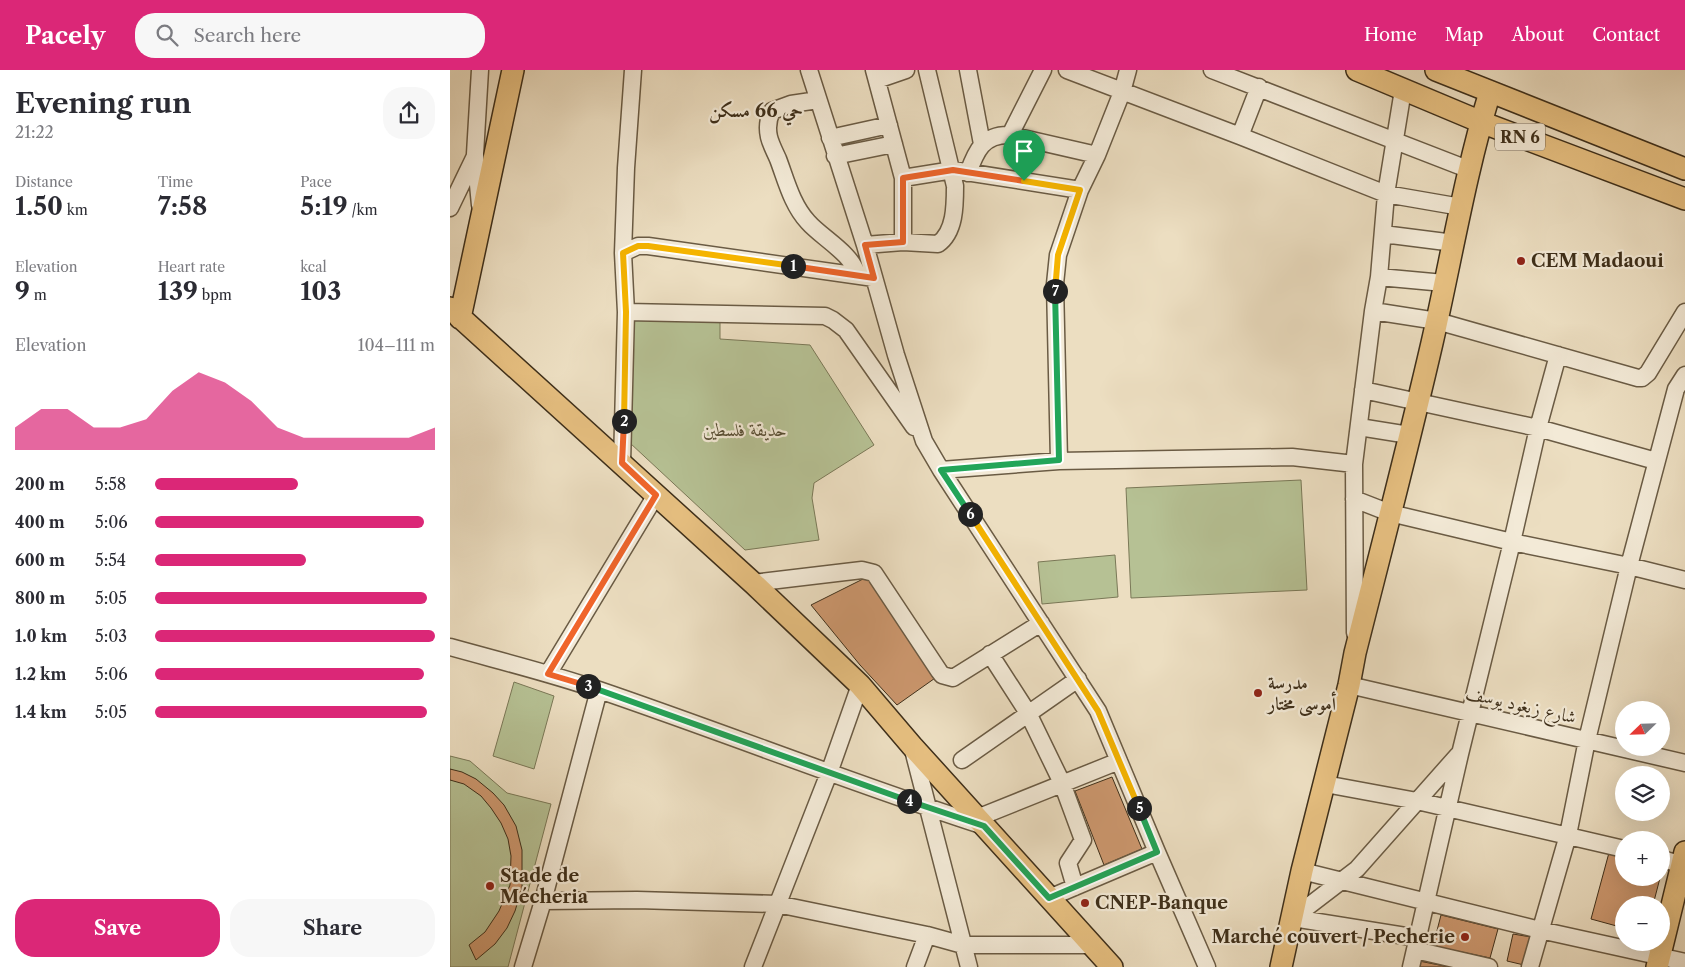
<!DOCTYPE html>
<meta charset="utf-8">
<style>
:root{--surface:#fff;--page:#f7f7f7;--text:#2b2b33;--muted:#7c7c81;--accent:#db2777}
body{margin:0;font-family:"Libre Caslon Text",Amiri,serif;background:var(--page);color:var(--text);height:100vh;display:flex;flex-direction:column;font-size:19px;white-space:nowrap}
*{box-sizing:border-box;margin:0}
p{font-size:16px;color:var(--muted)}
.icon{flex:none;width:28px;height:28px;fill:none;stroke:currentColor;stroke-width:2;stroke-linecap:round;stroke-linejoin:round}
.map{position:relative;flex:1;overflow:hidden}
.panel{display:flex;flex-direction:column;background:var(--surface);width:450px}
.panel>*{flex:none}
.needle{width:32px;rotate:247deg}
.tools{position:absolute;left:1165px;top:631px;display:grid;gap:10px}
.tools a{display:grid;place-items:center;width:55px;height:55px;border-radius:50%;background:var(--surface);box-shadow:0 5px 20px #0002;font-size:25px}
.pin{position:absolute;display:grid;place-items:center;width:42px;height:42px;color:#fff;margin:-51px -21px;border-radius:50% 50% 50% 0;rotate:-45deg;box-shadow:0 0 5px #0007}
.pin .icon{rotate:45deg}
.km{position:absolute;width:25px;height:25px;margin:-12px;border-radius:50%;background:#222;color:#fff;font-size:14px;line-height:25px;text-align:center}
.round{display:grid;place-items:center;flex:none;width:52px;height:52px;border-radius:20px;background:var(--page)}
.headline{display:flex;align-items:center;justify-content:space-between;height:85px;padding:0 15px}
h1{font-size:28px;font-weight:700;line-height:38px}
.stats{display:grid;grid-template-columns:repeat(3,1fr);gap:8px;height:85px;padding:5px 15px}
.stats div{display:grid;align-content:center}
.stats b{font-size:25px;font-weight:700}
.stats small{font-size:14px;font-weight:400}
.stats p{font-size:14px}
.chart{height:140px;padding:10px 15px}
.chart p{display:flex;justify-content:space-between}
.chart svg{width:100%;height:90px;margin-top:5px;fill:var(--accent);opacity:.7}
.primary-button{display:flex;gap:10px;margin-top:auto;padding:10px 15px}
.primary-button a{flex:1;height:58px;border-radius:20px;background:var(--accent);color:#fff;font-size:20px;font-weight:700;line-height:58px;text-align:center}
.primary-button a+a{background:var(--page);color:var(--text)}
ul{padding:0 15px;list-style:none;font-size:16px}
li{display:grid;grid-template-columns:80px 60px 1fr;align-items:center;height:38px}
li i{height:12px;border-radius:6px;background:var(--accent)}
header{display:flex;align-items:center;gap:30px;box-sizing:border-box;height:70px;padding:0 25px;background:var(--accent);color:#fff}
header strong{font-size:24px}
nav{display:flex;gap:28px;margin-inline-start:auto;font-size:18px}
.search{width:350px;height:45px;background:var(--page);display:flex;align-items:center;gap:12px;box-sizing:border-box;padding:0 18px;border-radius:20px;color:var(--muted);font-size:19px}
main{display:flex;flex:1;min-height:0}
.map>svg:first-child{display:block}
</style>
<header>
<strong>Pacely</strong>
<div class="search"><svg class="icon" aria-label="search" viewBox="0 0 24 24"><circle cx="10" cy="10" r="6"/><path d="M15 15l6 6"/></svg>Search here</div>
<nav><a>Home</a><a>Map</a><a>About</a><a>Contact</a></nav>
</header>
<main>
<section class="panel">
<div class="headline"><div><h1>Evening run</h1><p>21:22</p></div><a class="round"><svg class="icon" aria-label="share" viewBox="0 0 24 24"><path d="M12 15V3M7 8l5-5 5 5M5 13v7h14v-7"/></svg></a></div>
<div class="stats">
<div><p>Distance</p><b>1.50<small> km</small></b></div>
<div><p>Time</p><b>7:58</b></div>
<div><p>Pace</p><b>5:19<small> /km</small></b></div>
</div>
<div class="stats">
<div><p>Elevation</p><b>9<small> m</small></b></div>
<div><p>Heart rate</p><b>139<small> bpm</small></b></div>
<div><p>kcal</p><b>103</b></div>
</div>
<div class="chart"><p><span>Elevation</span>104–111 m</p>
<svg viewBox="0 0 160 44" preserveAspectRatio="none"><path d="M0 44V33L10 24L20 24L30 33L40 33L50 29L60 15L70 6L80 11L90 20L100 33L110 38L120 38L130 38L140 38L150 38L160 33V44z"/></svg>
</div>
<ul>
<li><b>200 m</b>5:58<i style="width:51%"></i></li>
<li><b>400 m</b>5:06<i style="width:96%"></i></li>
<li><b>600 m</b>5:54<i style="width:54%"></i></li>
<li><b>800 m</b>5:05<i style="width:97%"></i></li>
<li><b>1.0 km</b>5:03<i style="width:100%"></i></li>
<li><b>1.2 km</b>5:06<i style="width:96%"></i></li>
<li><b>1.4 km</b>5:05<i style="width:97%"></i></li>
</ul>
<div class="primary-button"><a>Save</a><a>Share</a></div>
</section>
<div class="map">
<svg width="1235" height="897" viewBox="0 0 1235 897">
<rect width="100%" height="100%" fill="#ecdec1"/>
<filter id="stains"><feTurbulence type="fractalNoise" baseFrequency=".004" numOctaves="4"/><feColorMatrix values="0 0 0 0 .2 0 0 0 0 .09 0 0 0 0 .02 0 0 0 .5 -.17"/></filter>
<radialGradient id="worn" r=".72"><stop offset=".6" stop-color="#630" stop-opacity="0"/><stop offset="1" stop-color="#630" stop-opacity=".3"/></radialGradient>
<path fill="#b6c194" stroke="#7a7857" d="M181,248L270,252V269L360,275L424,375L364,413L362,428L369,470L295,480L180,373Z
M851,410L857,520L681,528L676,418Z
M665,485L668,527L592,534L588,492Z
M64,612L104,626L84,699L43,686Z
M0,686L20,691L57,723L101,734L58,897H0Z"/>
<path fill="#cd986f" stroke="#3e2f1a" d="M417,507L488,606L447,635L410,595L361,535Z
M0,699L12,702L26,709L43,723L54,735L66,756L72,780V818L65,841L57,858L45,874L26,890L19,875L35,862L49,841L60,815L61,786L58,769L51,753L41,738L31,726L14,714L0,710Z
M662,707L692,779L654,795L625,721Z
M1160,779L1174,782V808H1210L1203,835H1174V858L1141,849Z
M991,845L1048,859L1040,888L983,876Z
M1063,864L1081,867L1074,895L1057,891Z
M969,891L999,897H968Z"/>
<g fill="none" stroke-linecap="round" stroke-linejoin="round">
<defs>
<path id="minor" d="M359,0L415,175L446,285L474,371L491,400L648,641L707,782L757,897
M424,0L453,108V172
M518,0L532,74
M617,0L790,66L936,124L1011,137
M762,0L1020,100
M427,10L456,0
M368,30L341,34L322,41C318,49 317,58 319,67C321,75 325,82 328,89C336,110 342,135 358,152C372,168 403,184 407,205
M560,65L593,0
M790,66L809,17
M380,68L439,55
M385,86L444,74
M518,103C526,81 533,64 560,65L647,85
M453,108L503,100L630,120
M30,135L25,84L30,0
M0,138L25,86
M933,164L1004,173
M415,175L453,172L488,174C505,162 505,136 505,116L477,0
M173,183L176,98L183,0
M929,207L994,213
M923,241L987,251L1188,308H1192L1198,303L1235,242
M176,242L375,246L383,250L396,260L464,357
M913,320L1088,358L1206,391
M909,357L959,365
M609,391L605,214L608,185L630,120L647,85L672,22L678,0
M172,393L176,242L173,183L188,176H198L424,208
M491,400L609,391L842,387L904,394
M904,429L940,443L1062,472L1179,496L1235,510
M303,513L412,500L424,503L489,601L492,605L503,608L591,553
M905,563L904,394L923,241L929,207L936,124L953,20
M0,577C50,591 100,603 149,620C278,664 404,714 534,756
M540,584L578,643L612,713L633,770L618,793L625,817
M98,604L206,425
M899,615L1235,693
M462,676L519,897
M512,690L628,609
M875,714L967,731L1174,779
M527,748L669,691
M1211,789L1235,795
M852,801L1090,860L1235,892
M599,828L707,782
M93,831L187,830L327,834L477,865L513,875H641
M843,848L907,799L1008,685
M843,848L968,868
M965,880L1039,897
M73,897L93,831L149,620
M303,897L379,703L410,615
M465,897L477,865
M961,897L1010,684L1062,472L1088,358L1108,285
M1080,897L1118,765L1137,670L1179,496L1226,319L1235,305"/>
<path id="major" d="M907,0L1031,52L1235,129
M986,0L1235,99
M0,238L303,513L410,615L462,676L662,897
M10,248L63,0
M831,897L852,801L899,615L905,583C931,480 958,377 982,273C1001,190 1015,104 1040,22
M1207,897L1235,782"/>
</defs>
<use href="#minor" stroke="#6a5b44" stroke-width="19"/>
<use href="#major" stroke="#3e2f1a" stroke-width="24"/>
<use href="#minor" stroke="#f3ead7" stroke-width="16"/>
<use href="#major" stroke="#e6bf80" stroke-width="21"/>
</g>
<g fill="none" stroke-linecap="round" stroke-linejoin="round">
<defs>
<path id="split-1" d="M343,196L424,208L415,175L453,172V108L503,100L574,111"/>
<path id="split-2" d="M174,351L176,242L173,183L188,176H198L343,196"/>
<path id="split-3" d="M138,616L98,604L206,425L172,393L174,351"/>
<path id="split-4" d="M138,616L459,731"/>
<path id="split-5" d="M459,731L534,756L599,828L707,782L689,738"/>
<path id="split-6" d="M520,444L648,641L689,738"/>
<path id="split-7" d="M520,444L491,400L609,390L605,221"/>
<path id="split-8" d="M574,111L630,120L608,185L605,221"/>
</defs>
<use href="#split-1" stroke="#fff" stroke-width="10"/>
<use href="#split-2" stroke="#fff" stroke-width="10"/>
<use href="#split-3" stroke="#fff" stroke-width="10"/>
<use href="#split-4" stroke="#fff" stroke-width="10"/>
<use href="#split-5" stroke="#fff" stroke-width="10"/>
<use href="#split-6" stroke="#fff" stroke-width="10"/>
<use href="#split-7" stroke="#fff" stroke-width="10"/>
<use href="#split-8" stroke="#fff" stroke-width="10"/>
<use href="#split-1" stroke="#f0652b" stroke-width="6"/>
<use href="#split-2" stroke="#f5b400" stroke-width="6"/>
<use href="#split-3" stroke="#f0652b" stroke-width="6"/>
<use href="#split-4" stroke="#22a559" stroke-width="6"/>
<use href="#split-5" stroke="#22a559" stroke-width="6"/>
<use href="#split-6" stroke="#f5b400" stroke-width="6"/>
<use href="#split-7" stroke="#22a559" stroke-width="6"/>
<use href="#split-8" stroke="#f5b400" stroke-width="6"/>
</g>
<g fill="#8f2418" stroke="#f3ead7" stroke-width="2">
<circle cx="1071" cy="191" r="5"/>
<circle cx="808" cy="623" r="5"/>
<circle cx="40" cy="816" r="5"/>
<circle cx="635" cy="833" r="5"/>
<circle cx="1015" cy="867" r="5"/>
</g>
<g text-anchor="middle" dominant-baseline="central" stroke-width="4.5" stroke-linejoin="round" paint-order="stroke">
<rect fill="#f3ead7" stroke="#746753" stroke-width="1" x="1045" y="53.5" width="50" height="27" rx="4"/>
<g font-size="16" font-weight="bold" fill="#3e2f1a">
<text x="1070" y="67">RN 6</text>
</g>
<g font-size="18" font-weight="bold" fill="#3e2f1a" stroke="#f3ead7" text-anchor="start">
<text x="1081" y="191">CEM Madaoui</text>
<text x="818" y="613">مدرسة<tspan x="818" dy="21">أموسى مختار</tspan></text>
<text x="50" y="806">Stade de<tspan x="50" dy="21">Mécheria</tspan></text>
<text x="645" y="833">CNEP-Banque</text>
<text x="1005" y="867" text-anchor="end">Marché couvert / Pecherie</text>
</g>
<g font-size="18" font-style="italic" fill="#564c32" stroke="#f3ead7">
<text x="295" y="360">حديقة فلسطين</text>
</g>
<g font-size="18" fill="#3e2f1a" stroke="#f3ead7">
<text transform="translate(1071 635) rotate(13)">شارع زيغود يوسف</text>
</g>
<g font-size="19" font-weight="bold" fill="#3e2f1a" stroke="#f3ead7">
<text x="306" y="40">حي 66 مسكن</text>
</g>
</g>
<rect width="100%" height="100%" filter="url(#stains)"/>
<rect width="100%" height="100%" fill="url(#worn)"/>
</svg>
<div class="tools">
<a><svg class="needle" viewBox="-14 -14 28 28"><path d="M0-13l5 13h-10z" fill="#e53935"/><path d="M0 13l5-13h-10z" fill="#7c7c81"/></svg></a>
<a><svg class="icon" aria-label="layers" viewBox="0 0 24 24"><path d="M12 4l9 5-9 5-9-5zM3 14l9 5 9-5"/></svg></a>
<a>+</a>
<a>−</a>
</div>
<div class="pin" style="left:574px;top:111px;background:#1e9e55"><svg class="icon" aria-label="arrive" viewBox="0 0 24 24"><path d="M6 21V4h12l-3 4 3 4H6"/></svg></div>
<b class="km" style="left:343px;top:196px">1</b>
<b class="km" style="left:174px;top:351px">2</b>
<b class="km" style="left:138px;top:616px">3</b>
<b class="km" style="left:459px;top:731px">4</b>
<b class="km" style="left:689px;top:738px">5</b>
<b class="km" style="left:520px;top:444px">6</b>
<b class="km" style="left:605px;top:221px">7</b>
</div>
</main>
